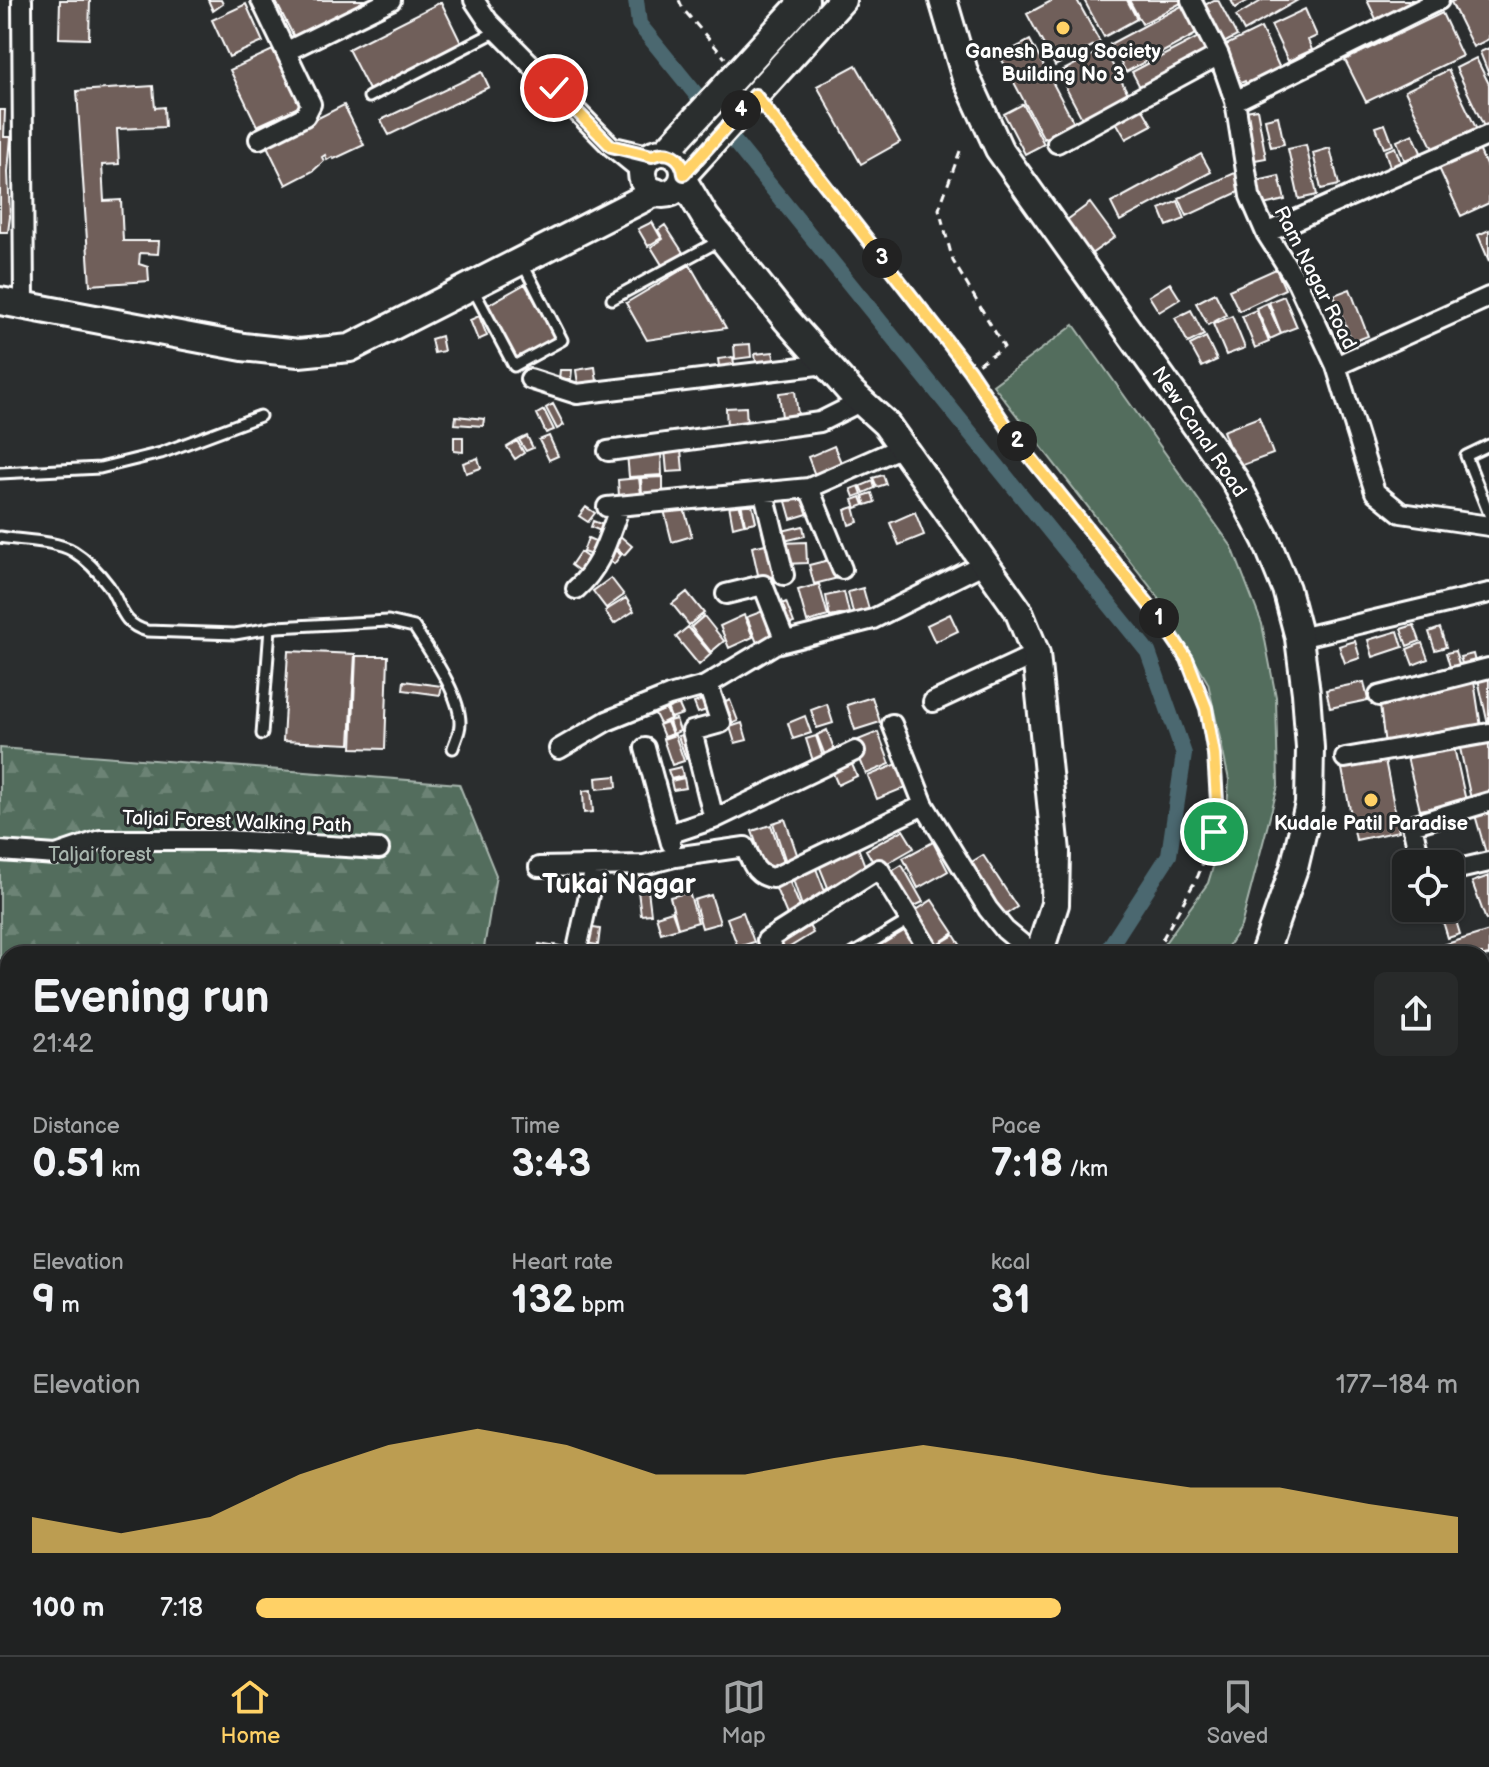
<!DOCTYPE html>
<meta charset="utf-8">
<style>
:root{--surface:#202222;--page:#282a2a;--text:#f1f3f6;--muted:#a2a4a5;--line:#3d3f40;--accent:#ffd166}
body{margin:0;font-family:"Balsamiq Sans",sans-serif;background:var(--page);color:var(--text);height:100vh;display:flex;flex-direction:column;font-size:30px;white-space:nowrap}
*{box-sizing:border-box;margin:0}
p{font-size:26px;color:var(--muted)}
.icon{flex:none;width:44px;height:44px;fill:none;stroke:currentColor;stroke-width:2;stroke-linecap:round;stroke-linejoin:round}
.map{position:relative;flex:1;overflow:hidden}
.sheet{position:absolute;left:0px;top:946px;width:1490px;height:710px;display:flex;flex-direction:column;background:var(--surface);border-radius:24px 24px 0 0;box-shadow:0 2px 6px #0004,0 0 0 2px var(--line)}
.sheet>*{flex:none}
.fabs{position:absolute;left:1392px;top:850px;display:grid;gap:16px}
.fabs a{display:grid;place-items:center;width:72px;height:72px;border-radius:12px;background:var(--surface);box-shadow:0 2px 6px #0004,0 0 0 2px var(--line);font-size:40px}
.pin{position:absolute;display:grid;place-items:center;width:68px;height:68px;color:#fff;margin:-34px;border:4px solid #fff;border-radius:50%;box-shadow:0 2px 8px #0007}
.km{position:absolute;width:40px;height:40px;margin:-20px;border-radius:50%;background:#222;color:#fff;font-size:22px;line-height:40px;text-align:center}
.round{display:grid;place-items:center;flex:none;width:84px;height:84px;border-radius:12px;background:var(--page)}
.summary{display:flex;align-items:center;justify-content:space-between;height:136px;padding:0 32px}
h1{font-size:44px;font-weight:700;line-height:60px}
.stats{display:grid;grid-template-columns:repeat(3,1fr);gap:12px;height:136px;padding:8px 32px}
.stats div{display:grid;align-content:center}
.stats b{font-size:40px;font-weight:700}
.stats small{font-size:22px;font-weight:400}
.stats p{font-size:22px}
.chart{height:224px;padding:16px 32px}
.chart p{display:flex;justify-content:space-between}
.chart svg{width:100%;height:144px;margin-top:8px;fill:var(--accent);opacity:.7}
ul{padding:0 32px;list-style:none;font-size:26px}
li{display:grid;grid-template-columns:128px 96px 1fr;align-items:center;height:60px}
li i{height:20px;border-radius:10px;background:var(--accent)}
.tabs{display:flex;justify-content:space-around;align-items:center;height:112px;border-top:2px solid var(--line);background:var(--surface);font-size:22px;color:var(--muted)}
.tabs a{display:grid;justify-items:center;gap:4px}
.tabs .selected{color:var(--accent)}
.map>svg:first-child{display:block}
</style>
<div class="map">
<svg width="1489" height="1655" viewBox="0 0 1489 1655">
<defs>
<pattern id="forest-firs" width="22" height="20" patternUnits="userSpaceOnUse" patternTransform="scale(2)"><rect width="22" height="20" fill="#526d5d"/><path d="M5 1l3.5 6h-7zM16 11l3.5 6h-7z" fill="#6c8375"/></pattern>
</defs>
<rect width="100%" height="100%" fill="#2a2d2e"/>
<filter id="ink" filterUnits="userSpaceOnUse"><feTurbulence type="fractalNoise" baseFrequency=".0125" numOctaves="2"/><feDisplacementMap in="SourceGraphic" scale="16" xChannelSelector="R" yChannelSelector="G"/><feConvolveMatrix kernelMatrix="1 2 1 2 8 2 1 2 1" color-interpolation-filters="sRGB"/></filter>
<g filter="url(#ink)">
<path fill="#526d5d" stroke="#a8b6ae" stroke-width="2" d="M1074,325L1232,547L1262,624L1276,697L1278,786L1241,926L1223,954H1157L1208,883L1226,825L1229,780L1208,683L1155,593L993,385Z"/>
<path fill="url(#forest-firs)" stroke="#a8b6ae" stroke-width="2" d="M0,748L459,784L496,875L483,954H8V1018H0Z"/>
<g fill="none" stroke-linecap="round" stroke-linejoin="round">
<path stroke="#4c6870" stroke-width="16" d="M636,0L639,24L1148,652L1184,754L1169,855L1105,954
M263,1655L265,1648"/>
</g>
<path fill="#705e5a" stroke="#fff" stroke-width="2" d="M60,0H90L89,39L59,38Z
M208,0H221L223,4L213,11Z
M275,0H367L294,37Z
M1053,0H1077L1100,42L1055,66L1027,14Z
M1084,0H1127L1137,19L1104,37Z
M1129,0H1180L1181,3L1142,24Z
M1214,0H1218L1237,36L1218,46L1198,9Z
M1231,0H1249L1235,8Z
M1263,0H1298L1244,31L1236,16Z
M1367,0H1422L1377,21Z
M1455,0H1489V39L1473,47L1451,2Z
M441,2L461,43L369,90L348,49Z
M1187,3L1202,31L1126,72L1110,44Z
M246,4L263,42L229,57L212,20Z
M1305,9L1317,36L1308,40L1312,50L1288,61L1271,25Z
M1442,13L1462,56L1366,102L1345,60Z
M1261,28L1283,75L1249,91L1245,81L1236,85L1220,48Z
M1204,34L1213,51L1141,89L1132,72Z
M1030,40L1074,123L1044,139L1000,56Z
M277,48L303,105L257,126L230,70Z
M1489,48V75L1480,52Z
M1104,49L1130,97L1084,122L1058,73Z
M1476,58L1489,84V132L1487,133L1456,68Z
M856,65L900,142L861,164L817,86Z
M1448,70L1477,130L1434,151L1405,91Z
M482,72L489,87L389,135L381,120Z
M153,86L155,108L164,107L165,127L117,129L119,164L102,165L104,201L121,200L123,241H159L158,254L140,253L139,264L148,267L149,281L90,285L77,91Z
M1138,101L1152,125L1126,139L1112,115Z
M1023,104L1044,144L1025,154L1004,114Z
M344,105L364,145L334,159L332,157L327,160L325,155L322,157L324,161L313,171L286,185L266,144Z
M1257,109L1266,158L1249,161L1240,112Z
M0,110H5L4,137H11L8,172L10,217L8,232H0Z
M1278,116L1284,144L1271,147L1265,119Z
M1385,124L1393,145L1384,148L1376,127Z
M1413,134L1423,157L1406,164L1397,141Z
M1306,145L1317,195L1299,199L1288,149Z
M1395,147L1402,166L1391,170L1385,151Z
M1330,148L1339,185L1321,189L1313,153Z
M1479,149L1489,172V203L1461,216L1439,168Z
M1201,154L1211,172L1120,221L1111,203Z
M1237,172L1245,189L1187,216L1179,198Z
M1279,176L1285,200L1263,205L1257,181Z
M1178,201L1185,219L1167,226L1160,209Z
M1090,203L1115,237L1091,254L1067,220Z
M652,222L661,238L648,246L638,229Z
M665,225L684,254L664,268L651,247L663,239L658,230Z
M1489,230V261L1478,235Z
M690,265L726,328L647,340L626,303Z
M1276,269L1285,289L1239,311L1229,290Z
M1170,283L1180,299L1159,312L1149,296Z
M525,284L556,338L517,361L486,306Z
M1350,289L1368,336L1352,342L1334,295Z
M1215,293L1226,315L1208,325L1196,303Z
M1284,296L1297,327L1281,333L1269,302Z
M1267,303L1281,334L1270,339L1256,308Z
M1191,310L1204,335L1188,343L1175,318Z
M1256,310L1269,342L1255,348L1242,316Z
M479,316L487,336L478,340L470,320Z
M1232,316L1245,348L1226,355L1213,324Z
M441,336L444,351L434,353L431,339Z
M1206,337L1217,360L1202,367L1190,345Z
M750,344L751,357L735,359L734,345Z
M773,352L776,367L757,370L755,354Z
M733,357L735,371L720,373L718,359Z
M595,367L598,388L579,391L576,370Z
M560,370H572L571,379H559Z
M795,391L798,415L782,417L779,393Z
M553,404L564,425L557,429L546,408Z
M746,407L747,426L727,427L726,408Z
M544,410L554,430L546,433L537,414Z
M456,416L484,419L483,426L455,424Z
M1259,417L1273,454L1237,467L1223,431Z
M527,436L533,448L526,451L519,440Z
M549,436L558,456L549,460L539,440Z
M454,437H463V452L454,451Z
M517,441L524,453L515,459L507,447Z
M834,446L843,467L816,478L808,457Z
M681,449L683,471L667,472L665,450Z
M661,451L662,475L629,477L627,453Z
M478,458L481,468L466,473L463,463Z
M883,475L886,484L877,487L873,478Z
M663,477V492L642,493L641,478Z
M639,478L641,494L619,496L618,480Z
M873,481L875,488L864,493L861,486Z
M859,486L862,494L854,497L851,489Z
M808,491L814,512L791,519L785,498Z
M872,493L875,502L866,505L863,496Z
M861,497L864,505L856,508L853,500Z
M751,500L756,522L745,524L741,502Z
M739,503L744,524L733,527L729,505Z
M683,505L692,536L672,542L664,510Z
M586,507L595,513L588,522L579,516Z
M854,507L858,522L849,525L845,510Z
M915,512L924,535L899,545L890,523Z
M593,521L606,526L603,532L591,527Z
M803,526L805,536L784,541L782,531Z
M619,535L632,546L624,555L611,544Z
M588,538L602,544L597,557L583,552Z
M774,542L780,575L759,579L752,547Z
M806,542L807,563L784,564L783,543Z
M612,548L621,555L614,564L605,556Z
M580,552L594,562L585,575L571,565Z
M837,558L842,577L814,584L809,565Z
M611,578L624,595L606,608L593,591Z
M819,584L828,616L807,622L798,590Z
M863,588L870,613L854,617L848,592Z
M687,592L704,613L689,625L672,604Z
M844,592L849,613L830,617L826,596Z
M626,598L634,611L614,624L605,611Z
M786,602L794,623L785,626L777,606Z
M771,608L780,635L757,643L747,617Z
M950,614L958,631L935,642L927,625Z
M744,615L753,637L729,648L720,626Z
M704,616L724,641L711,652L691,627Z
M1414,625L1420,641L1407,646L1401,629Z
M688,627L711,654L699,665L676,637Z
M1440,628L1446,647L1435,650L1429,632Z
M1398,631L1403,647L1373,657L1368,640Z
M1355,641L1360,658L1345,663L1339,646Z
M1422,643L1428,659L1413,665L1407,649Z
M288,651L355,654L350,744L283,741Z
M1455,651L1461,671L1452,674L1446,653Z
M1473,654L1477,670L1465,673L1460,657Z
M356,656H388L385,749L352,748Z
M1489,673V729L1477,675Z
M404,681L442,686L440,695L403,690Z
M1474,681L1481,727L1385,745L1380,705Z
M1364,682L1368,700L1330,708L1326,690Z
M872,697L880,722L855,730L847,705Z
M707,698L712,708L698,713L694,703Z
M730,700L738,721L725,727L716,706Z
M678,703L683,714L671,718L667,707Z
M827,704L833,723L817,728L811,710Z
M666,709L670,719L660,724L655,714Z
M805,716L811,733L793,739L788,723Z
M676,719L680,731L673,734L669,721Z
M667,722L672,734L664,737L659,725Z
M742,723L747,740L735,743L730,727Z
M827,730L836,754L826,758L817,735Z
M878,732L890,764L866,774L853,742Z
M689,733L697,755L686,759L678,736Z
M675,735L684,761L672,765L663,739Z
M816,736L823,757L813,761L806,739Z
M1489,742V798L1472,804L1460,748Z
M1453,743L1466,801L1420,810L1406,753Z
M848,755L857,776L838,785L829,764Z
M1385,760L1399,831L1356,840L1342,769Z
M902,762L911,785L877,799L868,776Z
M681,767L683,776L671,779L668,770Z
M616,776L617,787L597,789L596,778Z
M684,778L686,788L673,790L671,781Z
M591,790L593,812L584,813L583,791Z
M1489,804V860H1488L1473,808Z
M785,819L799,860L787,865L773,823Z
M771,825L785,865L766,872L752,831Z
M903,830L914,848L877,869L866,850Z
M856,842L868,874L829,890L816,858Z
M933,842L948,871L918,888L903,858Z
M983,855L1017,907L999,919L965,866Z
M902,865L923,902L906,910L887,874Z
M815,866L827,897L802,906L791,874Z
M646,873L651,914L641,915L636,874Z
M1489,876V919L1486,920L1472,882Z
M788,878L801,909L787,915L774,884Z
M689,892L698,922L678,928L670,897Z
M711,895L720,923L702,928L694,900Z
M932,900L954,933L937,944L915,911Z
M1450,901L1460,934L1448,938L1439,908H1450Z
M672,911L678,928L661,933L656,916Z
M743,912L754,942L738,947L727,918Z
M808,924L813,933L785,950L780,940Z
M587,927L600,929L598,945L585,943Z
M905,930L918,954H863Z
M1489,931V961L1482,963V954H1445L1443,945Z
M954,935L966,954H941L936,946Z
M539,944L551,946L550,954H537Z
M554,945L572,948L571,954H552Z
M585,946L600,949L599,954H584Z
M8,1152V1179L1,1181L0,1154Z
M8,1396V1417L2,1419L0,1399Z
M1489,1403V1430L1482,1433V1406Z
M1489,1449V1476L1482,1455V1452Z
M1482,1469L1489,1488L1482,1491Z
M1487,1500L1489,1535L1482,1537V1502Z
M1488,1563L1489,1590L1482,1592V1566Z
M129,1648H150L149,1653Z
M523,1648H579L584,1655H527Z
M610,1648H627L632,1655H615Z
M637,1648H655L645,1655Z
M855,1648H888L891,1655H878L876,1649L871,1652L872,1655H851L849,1651Z
M958,1648H964L968,1655H946Z
M977,1648H1020L1007,1655H981Z
M1051,1648H1082L1086,1654L1055,1655Z
M1174,1648H1192L1196,1655H1165Z
M1197,1648H1227L1230,1655H1200Z
M1272,1648H1316L1319,1655H1274Z"/>
<g fill="none" stroke-linecap="round" stroke-linejoin="round">
<defs>
<path id="lane" d="M369,97L497,31
M472,287L514,366L562,340L523,264
M612,299L719,241
M1489,445L1466,456L1489,514
M0,473L100,468L161,453L260,416
M0,537C22,541 54,540 73,551C86,559 100,574 109,586C122,606 121,624 147,631L235,634L277,627L388,621L414,627C429,651 461,695 460,724C460,732 455,741 453,748
M262,734L270,628
M853,954L911,919"/>
<path id="street" d="M22,0L24,306
M474,0L488,21L611,146L643,172
M1191,0L1219,55L1235,101L1250,196L1266,233L1297,282L1336,366L1375,492L1401,513L1489,526
M287,51L391,0
M1235,101L1439,0
M259,139L305,116L311,104L261,0
M1057,143L1219,55
M618,148L652,156
M1266,233L1489,135
M1336,366L1489,297
M530,379L577,394L826,364
M608,451L820,422L862,401
M809,488L842,569
M764,493L784,575
M607,507L809,488L902,447
M576,589C602,566 608,538 620,506
M726,594L763,585L785,641
M1299,638L1489,593
M708,685L721,723L692,731L714,819
M1379,696L1489,668
M933,702L1036,654
M892,724L924,805
M645,748L671,843
M559,749L607,721L669,696L705,686L775,644L873,619L985,563
M1345,758L1489,733
M669,834L714,819L855,751
M0,851L56,855L100,840H228L379,849
M1421,864L1412,825L1489,802
M539,867L644,865L675,857L745,847C752,862 754,875 773,878L924,805L988,909L1005,930L1034,954
M1450,871L1489,862
M576,954L595,867
M775,954L767,940L879,869L931,954
M1482,968L1489,966
M1488,1177L1489,1176
M0,1193L8,1192
M0,1244L8,1242
M0,1300L8,1298
M1482,1369L1489,1366
M1482,1440L1489,1438
M0,1466L8,1470
M1482,1546L1489,1543
M1482,1636L1489,1633
M736,1648L740,1655
M923,1648L927,1655
M1037,1648L1041,1655
M1153,1648L1157,1655
M1253,1648L1256,1655
M1471,1648L1473,1655
M685,1655L697,1648
M1118,1655L1132,1648
M1425,1655L1446,1648"/>
<path id="secondary" d="M943,0L965,75L999,149L1234,479L1266,540L1286,589L1299,638L1306,693L1310,748L1309,804L1294,868L1264,954
M665,152L805,0
M642 173a21 21 0 1 1 42 0a21 21 0 1 1-42 0Z
M684,174L842,0
M683,180L705,217L786,319L851,392L886,424L1018,610L1036,654L1056,852L1055,904L1039,954
M0,301L243,347L299,353L350,348L656,192
M182,1655L184,1648
M452,1655L455,1648"/>
</defs>
<use href="#lane" stroke="#fff" stroke-width="15"/>
<use href="#street" stroke="#fff" stroke-width="24"/>
<use href="#secondary" stroke="#fff" stroke-width="32"/>
<path stroke="#fff" stroke-width="3" stroke-dasharray="8 6" stroke-linecap="butt" d="M679,0L683,9L725,58
M767,111L969,370L1013,436L1157,615L1187,659L1206,708L1214,754L1217,801L1214,832L1198,876L1154,954
M960,151L939,209L953,261L1004,347L970,369
M300,1655L301,1648"/>
<use href="#lane" stroke="#2a2d2e" stroke-width="9"/>
<use href="#street" stroke="#2a2d2e" stroke-width="18"/>
<use href="#secondary" stroke="#2a2d2e" stroke-width="26"/>
</g>
</g>
<g fill="none" stroke-linecap="round" stroke-linejoin="round" filter="url(#ink)">
<defs>
<path id="route" d="M554,88L611,146L652,156C668,149 682,156 684,174L755,95L969,370L1013,436L1157,615L1187,659L1206,708L1214,754L1217,801L1214,832"/>
</defs>
<use href="#route" stroke="#fff" stroke-width="16"/>
<use href="#route" stroke="#ffd166" stroke-width="10"/>
</g>
<g fill="#ffd166" stroke="#2a2d2e" stroke-width="3">
<circle cx="1063" cy="28" r="8"/>
<circle cx="1371" cy="800" r="8"/>
</g>
<g text-anchor="middle" dominant-baseline="central" stroke-width="6" stroke-linejoin="round" paint-order="stroke">
<g font-size="20" font-weight="bold" fill="#fff" stroke="#2a2d2e">
<text x="1063" y="52">Ganesh Baug Society<tspan x="1063" dy="23">Building No 3</tspan></text>
<text x="1371" y="824">Kudale Patil Paradise</text>
</g>
<g font-size="20" fill="#fff" stroke="#2a2d2e">
<text transform="translate(1315 278) rotate(63)">Ram Nagar Road</text>
<text transform="translate(1199 432) rotate(56)">New Canal Road</text>
<text transform="translate(237 822) rotate(2)">Taljai Forest Walking Path</text>
</g>
<g font-size="20" fill="#a8b6ae" stroke="#2a2d2e">
<text x="100" y="855">Taljai forest</text>
</g>
<g font-size="28" font-weight="bold" fill="#fff" stroke="#2a2d2e">
<text x="619" y="884">Tukai Nagar</text>
</g>
</g>
</svg>
<div class="fabs">
<a><svg class="icon" aria-label="locate" viewBox="0 0 24 24"><circle cx="12" cy="12" r="6"/><path d="M12 2v4M12 18v4M2 12h4M18 12h4"/></svg></a>
</div>
<div class="pin" style="left:1214px;top:832px;background:#1e9e55"><svg class="icon" aria-label="arrive" viewBox="0 0 24 24"><path d="M6 21V4h12l-3 4 3 4H6"/></svg></div>
<div class="pin" style="left:554px;top:88px;background:#d93025"><svg class="icon" aria-label="check" viewBox="0 0 24 24"><path d="M5 12l5 5 9-10"/></svg></div>
<b class="km" style="left:1159px;top:618px">1</b>
<b class="km" style="left:1017px;top:441px">2</b>
<b class="km" style="left:882px;top:258px">3</b>
<b class="km" style="left:741px;top:110px">4</b>
<section class="sheet">
<div class="summary"><div><h1>Evening run</h1><p>21:42</p></div><a class="round"><svg class="icon" aria-label="share" viewBox="0 0 24 24"><path d="M12 15V3M7 8l5-5 5 5M5 13v7h14v-7"/></svg></a></div>
<div class="stats">
<div><p>Distance</p><b>0.51<small> km</small></b></div>
<div><p>Time</p><b>3:43</b></div>
<div><p>Pace</p><b>7:18<small> /km</small></b></div>
</div>
<div class="stats">
<div><p>Elevation</p><b>9<small> m</small></b></div>
<div><p>Heart rate</p><b>132<small> bpm</small></b></div>
<div><p>kcal</p><b>31</b></div>
</div>
<div class="chart"><p><span>Elevation</span>177–184 m</p>
<svg viewBox="0 0 160 44" preserveAspectRatio="none"><path d="M0 44V33L10 38L20 33L30 20L40 11L50 6L60 11L70 20L80 20L90 15L100 11L110 15L120 20L130 24L140 24L150 29L160 33V44z"/></svg>
</div>
<ul>
<li><b>100 m</b>7:18<i style="width:67%"></i></li>
</ul>
</section>
</div>
<nav class="tabs">
<a class="selected"><svg class="icon" aria-label="home" viewBox="0 0 24 24"><path d="M3 11l9-7 9 7M6 9v11h12V9"/></svg>Home</a>
<a><svg class="icon" aria-label="map" viewBox="0 0 24 24"><path d="M3 6l6-2 6 2 6-2v14l-6 2-6-2-6 2zM9 4v14M15 6v14"/></svg>Map</a>
<a><svg class="icon" aria-label="saved" viewBox="0 0 24 24"><path d="M7 4h10v16l-5-4-5 4z"/></svg>Saved</a>
</nav>
